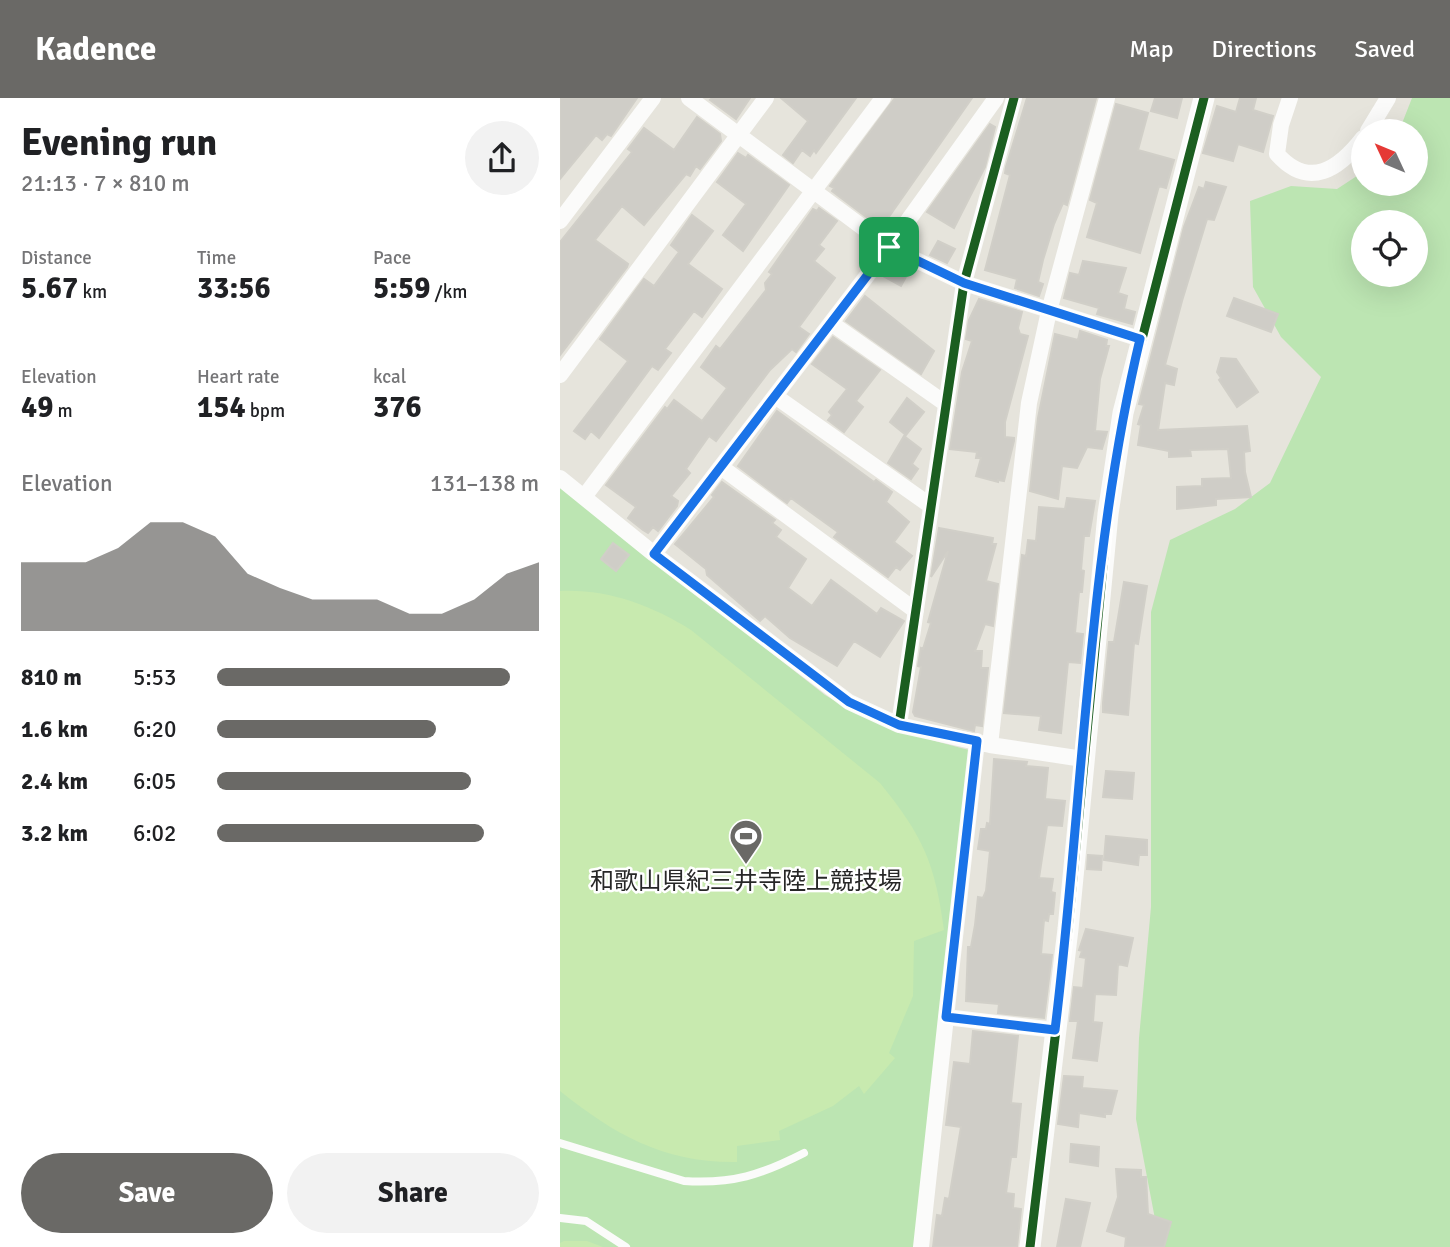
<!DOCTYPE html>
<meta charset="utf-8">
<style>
:root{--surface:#fff;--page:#f2f2f2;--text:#202124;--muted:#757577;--accent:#6a6966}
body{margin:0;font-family:Signika,"Noto Sans JP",sans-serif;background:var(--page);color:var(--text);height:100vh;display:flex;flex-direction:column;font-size:26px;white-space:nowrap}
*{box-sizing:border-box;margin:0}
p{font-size:23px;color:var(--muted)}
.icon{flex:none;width:38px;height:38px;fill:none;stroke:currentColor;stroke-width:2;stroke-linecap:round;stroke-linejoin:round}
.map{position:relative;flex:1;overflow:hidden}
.details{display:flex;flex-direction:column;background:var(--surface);width:560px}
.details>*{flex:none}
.needle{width:46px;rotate:314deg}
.controls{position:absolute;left:791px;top:21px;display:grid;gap:14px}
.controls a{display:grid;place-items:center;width:77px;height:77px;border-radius:50%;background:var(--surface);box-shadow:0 7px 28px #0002;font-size:35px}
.pin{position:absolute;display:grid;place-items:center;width:60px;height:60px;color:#fff;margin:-30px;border-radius:14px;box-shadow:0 4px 10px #0006}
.round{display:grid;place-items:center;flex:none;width:74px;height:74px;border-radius:37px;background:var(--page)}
.summary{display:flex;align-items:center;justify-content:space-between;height:119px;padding:0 21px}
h1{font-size:38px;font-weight:800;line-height:52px}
.stats{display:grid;grid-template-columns:repeat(3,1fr);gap:10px;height:119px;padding:7px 21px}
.stats div{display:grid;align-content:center}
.stats b{font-size:30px;font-weight:800}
.stats small{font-size:19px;font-weight:400}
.stats p{font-size:19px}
.chart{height:196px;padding:14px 21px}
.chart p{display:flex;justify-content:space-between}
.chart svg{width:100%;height:126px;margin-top:7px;fill:var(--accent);opacity:.7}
.action{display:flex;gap:14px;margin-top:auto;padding:14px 21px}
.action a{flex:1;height:80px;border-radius:42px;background:var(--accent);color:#fff;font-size:28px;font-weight:800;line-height:80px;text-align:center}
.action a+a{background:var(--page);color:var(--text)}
ul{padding:0 21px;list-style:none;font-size:23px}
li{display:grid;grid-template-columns:112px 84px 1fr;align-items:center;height:52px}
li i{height:18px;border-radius:9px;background:var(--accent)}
header{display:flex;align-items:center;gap:42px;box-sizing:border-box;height:98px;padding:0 35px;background:var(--accent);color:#fff}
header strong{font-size:33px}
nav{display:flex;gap:38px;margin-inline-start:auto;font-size:24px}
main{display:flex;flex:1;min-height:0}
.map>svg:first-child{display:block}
</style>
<header>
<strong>Kadence</strong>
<nav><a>Map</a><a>Directions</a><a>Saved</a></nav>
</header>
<main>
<section class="details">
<div class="summary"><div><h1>Evening run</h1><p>21:13 · 7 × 810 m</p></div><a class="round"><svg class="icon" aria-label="share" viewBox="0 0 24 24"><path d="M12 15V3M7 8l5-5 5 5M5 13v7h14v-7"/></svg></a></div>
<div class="stats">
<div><p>Distance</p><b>5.67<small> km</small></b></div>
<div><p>Time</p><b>33:56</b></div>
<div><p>Pace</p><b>5:59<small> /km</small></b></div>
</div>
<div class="stats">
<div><p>Elevation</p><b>49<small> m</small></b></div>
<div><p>Heart rate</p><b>154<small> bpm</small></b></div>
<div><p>kcal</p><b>376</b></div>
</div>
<div class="chart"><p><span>Elevation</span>131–138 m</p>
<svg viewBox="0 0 160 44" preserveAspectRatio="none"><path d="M0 44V20L10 20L20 20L30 15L40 6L50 6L60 11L70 24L80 29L90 33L100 33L110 33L120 38L130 38L140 33L150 24L160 20V44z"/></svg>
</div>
<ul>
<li><b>810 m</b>5:53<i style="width:91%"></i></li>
<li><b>1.6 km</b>6:20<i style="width:68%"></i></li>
<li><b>2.4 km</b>6:05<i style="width:79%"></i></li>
<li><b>3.2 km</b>6:02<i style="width:83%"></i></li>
</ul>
<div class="action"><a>Save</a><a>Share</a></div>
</section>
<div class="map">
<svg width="890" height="1149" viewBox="0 0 890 1149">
<rect width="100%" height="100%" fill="#e6e4dc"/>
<path fill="#bce5b2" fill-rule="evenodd" d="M852,0H890V1149H598L595,1121L576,1021L579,940L591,809V514L610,442L675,411L710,385L761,279L721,239L693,189L690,103L731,88L777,91L803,74V86H856V33H839ZM803,124H856V177H803Z
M0,389L265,597C317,627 351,637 409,652L354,1149H0Z"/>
<path fill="#c8eaaf" d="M0,493C48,491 91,507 131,532L320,685C363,738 375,765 384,832L354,843L353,898L329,955L335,960L304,996L299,988L273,1008L219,1033L220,1042L177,1048V1064C104,1065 55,1037 0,993Z
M4,1143H27L43,1149H0V1145Z"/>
<path fill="#cfcdc7" stroke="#d1cfc8" stroke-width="2" d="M0,0H77L51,38L47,36L42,42L36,37L0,81Z
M152,0H190L176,21L150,2Z
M221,0H296L256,55L254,52L250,58L242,52L233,65L223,57L248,23Z
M335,0H412L321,130L272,93L274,90L270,88Z
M467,0H536L507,107L503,105L494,126L483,162L478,184L483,186L479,198L455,190L457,181L425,172L450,77L445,75L446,69Z
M595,0H622L617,20L591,13Z
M680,0H696L693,12L713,18L703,54L678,46L673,63L643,55L657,8L676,14Z
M556,6L588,15L578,52L614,62L606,90L599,88L580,155L527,139L537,105L530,102Z
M137,19L160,36L161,43L140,71L136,68L130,78L126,76L84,127L62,108L35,142L68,166L67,169L0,257V144L72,54L68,51L84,30L114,52Z
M430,26L435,29L425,69L394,130L367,114Z
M178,55L186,60L188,57L229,87L183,153L163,137L186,106L157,84Z
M646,84L666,89L654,122L647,121L622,203L605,267L617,271L614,287L605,285L598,332L687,328L690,353L684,354L685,374L691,399L656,401V407L617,411V389L642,388V381L671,380L668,351L630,352L631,358L609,359V353L578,347L581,327L578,326L584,307L579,306L624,129L639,89L644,91Z
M259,110L277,123L259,147L264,151L254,163L275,180L239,229L249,236L236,254L232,251L210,272L156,343L149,338L137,355L126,371L130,375L111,398L118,403L117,408L98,433L93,429L88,435L83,432L68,420L76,409L46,387L105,309L107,311L114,302L142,323L167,290L141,269L156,248L160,251L206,192L205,185L212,176L209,174L253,111L257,113Z
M132,117L153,133L128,166L162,191L142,219L134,213L105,251L111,255L98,272L92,268L39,340L31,333L25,341L14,333L68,263L40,241L84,181L94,188L119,154L111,147Z
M378,143L395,151L387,165L370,157Z
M523,163L566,170L558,195L567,198L564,211L575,214L572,226L537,216L539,210L504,200L510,175L519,177Z
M331,164L348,175L341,188L321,177Z
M305,198L374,253L361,276L286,223Z
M674,200L718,216L711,234L667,218Z
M419,201L462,214L458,230L460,236L468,238L445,324V339L454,340V343L444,383L438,382V384L416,378L421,360H416L417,354L390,351L402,274L412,243L406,241L409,222Z
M520,233L547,242L546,248H549L540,281L535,333L547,334L542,351L527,349L517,370L502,368L498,401L470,393L478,320L495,236L518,242Z
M273,239L320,272L296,303L303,309L284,334L268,322L272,317L269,314L287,291L252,266Z
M661,260L676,261L698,294L677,309L659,282L661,280L657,274Z
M347,300L364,314L346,337L330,324Z
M217,313L314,384L316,382L332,394L326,404L349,424L334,444L352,458L340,472L336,469L328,479L274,439L278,434L231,400L227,405L178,368Z
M344,338L361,351L352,366L358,371L351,381L328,365Z
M162,384L215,422L212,425L221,432L216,439L246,461L228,490L252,508L271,482L317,516L321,510L344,523L320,559L294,543L277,568L230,540L205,518L200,523L147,477L146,471L115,446L154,399L152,397Z
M507,400L535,403L529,438H524L521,472L524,473L522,494H519L515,535L523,536L520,565L508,564L501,635L479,632L481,618L444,615L462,457L466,458L468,442L476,443L479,409L505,411Z
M379,430L433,440L432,446H436L426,483L438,486L433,528L425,526L415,553H422L421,570H428L422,628L415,627L414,633L355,618L353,614L361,569L358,568L361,550L363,551L371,525L368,524L388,453L371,479Z
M53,445L69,457L56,473L41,461Z
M564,484L587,488L578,546L574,545L568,617L543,614V605L549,544H554Z
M434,661L467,664L466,668L488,670L485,701L505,703L502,728L487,727L479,780L493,781L491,794L495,795L493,816H489L488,823L484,822L481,856L492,857L484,920L438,915L439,906L406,903L408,849H411L415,827L418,799L423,800L426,793L430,753L418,751L421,731H426L427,725L430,726Z
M546,673L574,675L572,701L543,699Z
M546,738L587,742V757H579L578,767L544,762Z
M528,757L542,758L541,772L527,771Z
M526,831L573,840L567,868L558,866L556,897L535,896L533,924L542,925L537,963L513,960L518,923H510L514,889L523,890L526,860L520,859L522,853L519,852Z
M413,933L458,938L451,1005L461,1006L456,1059H451L446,1095L454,1096L453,1110L461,1111L457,1149H373L377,1117L382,1118L385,1100L389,1101L401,1029L386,1027L394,964L410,966Z
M504,978L523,979L522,990L557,993L551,1016H545V1019L519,1015L518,1029L498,1026Z
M511,1046L539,1049L538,1068L510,1064Z
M556,1071L581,1072V1079H586L588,1116L611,1124L604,1149H565L566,1139L547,1133L558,1099Z
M506,1101L530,1105L520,1149H497Z"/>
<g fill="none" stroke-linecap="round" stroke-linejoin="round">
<path stroke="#fbfbfa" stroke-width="8" d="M0,1045L124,1083C173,1086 201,1077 244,1055
M0,1120L26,1123L66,1149"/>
<path stroke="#fbfbfa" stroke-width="16" d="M129,0L329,149L404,185L580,241
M730,0L721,27L717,56C749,92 779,71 803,40
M808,33L828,0
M0,123L93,0
M271,225L386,306
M0,277L206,0
M215,298L371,408
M161,369L356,513
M0,380L94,456L289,604L339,627L430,647L523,661
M24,399L323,0
M94,456L329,149L436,0
M339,627L404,185L454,0
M417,643L386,919L495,932
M430,647L469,305L489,213L547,0
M361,1149L386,919"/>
<path stroke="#fbfbfa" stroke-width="21" d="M470,1149L508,831L548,416L563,315L644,0"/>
<defs>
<path id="cycleway" d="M339,627L404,185L454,0
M470,1149L508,831L548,416L563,315L644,0"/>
</defs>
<use href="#cycleway" stroke="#fff" stroke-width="13"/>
<use href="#cycleway" stroke="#1b5e20" stroke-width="9"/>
</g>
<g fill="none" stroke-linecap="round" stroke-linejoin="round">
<defs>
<path id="route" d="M329,149L404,185L580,241C527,464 523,704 495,932L386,919L417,643L339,627L289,604L94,456Z"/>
</defs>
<use href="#route" stroke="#fff" stroke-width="14"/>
<use href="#route" stroke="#1a73e8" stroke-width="9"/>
</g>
<defs>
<symbol id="stadium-pin" viewBox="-11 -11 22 30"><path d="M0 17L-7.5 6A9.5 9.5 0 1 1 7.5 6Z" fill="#6a6966" stroke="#fff"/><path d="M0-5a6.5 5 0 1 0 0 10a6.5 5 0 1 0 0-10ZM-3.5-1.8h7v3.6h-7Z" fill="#fff"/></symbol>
</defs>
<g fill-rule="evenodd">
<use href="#stadium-pin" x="167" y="719" width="38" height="52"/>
</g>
<g text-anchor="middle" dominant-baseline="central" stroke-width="5" stroke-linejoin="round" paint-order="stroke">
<g font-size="24" fill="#272727" stroke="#fff">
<text x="186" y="783">和歌山県紀三井寺陸上競技場</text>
</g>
</g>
</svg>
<div class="controls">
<a><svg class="needle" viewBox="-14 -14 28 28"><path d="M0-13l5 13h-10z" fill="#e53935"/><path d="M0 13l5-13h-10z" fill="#757577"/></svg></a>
<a><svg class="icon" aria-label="locate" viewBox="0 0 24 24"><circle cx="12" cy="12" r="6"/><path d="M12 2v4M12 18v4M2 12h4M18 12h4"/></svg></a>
</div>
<div class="pin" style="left:329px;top:149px;background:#1e9e55"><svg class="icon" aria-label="arrive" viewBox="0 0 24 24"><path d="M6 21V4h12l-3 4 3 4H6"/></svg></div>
</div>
</main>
